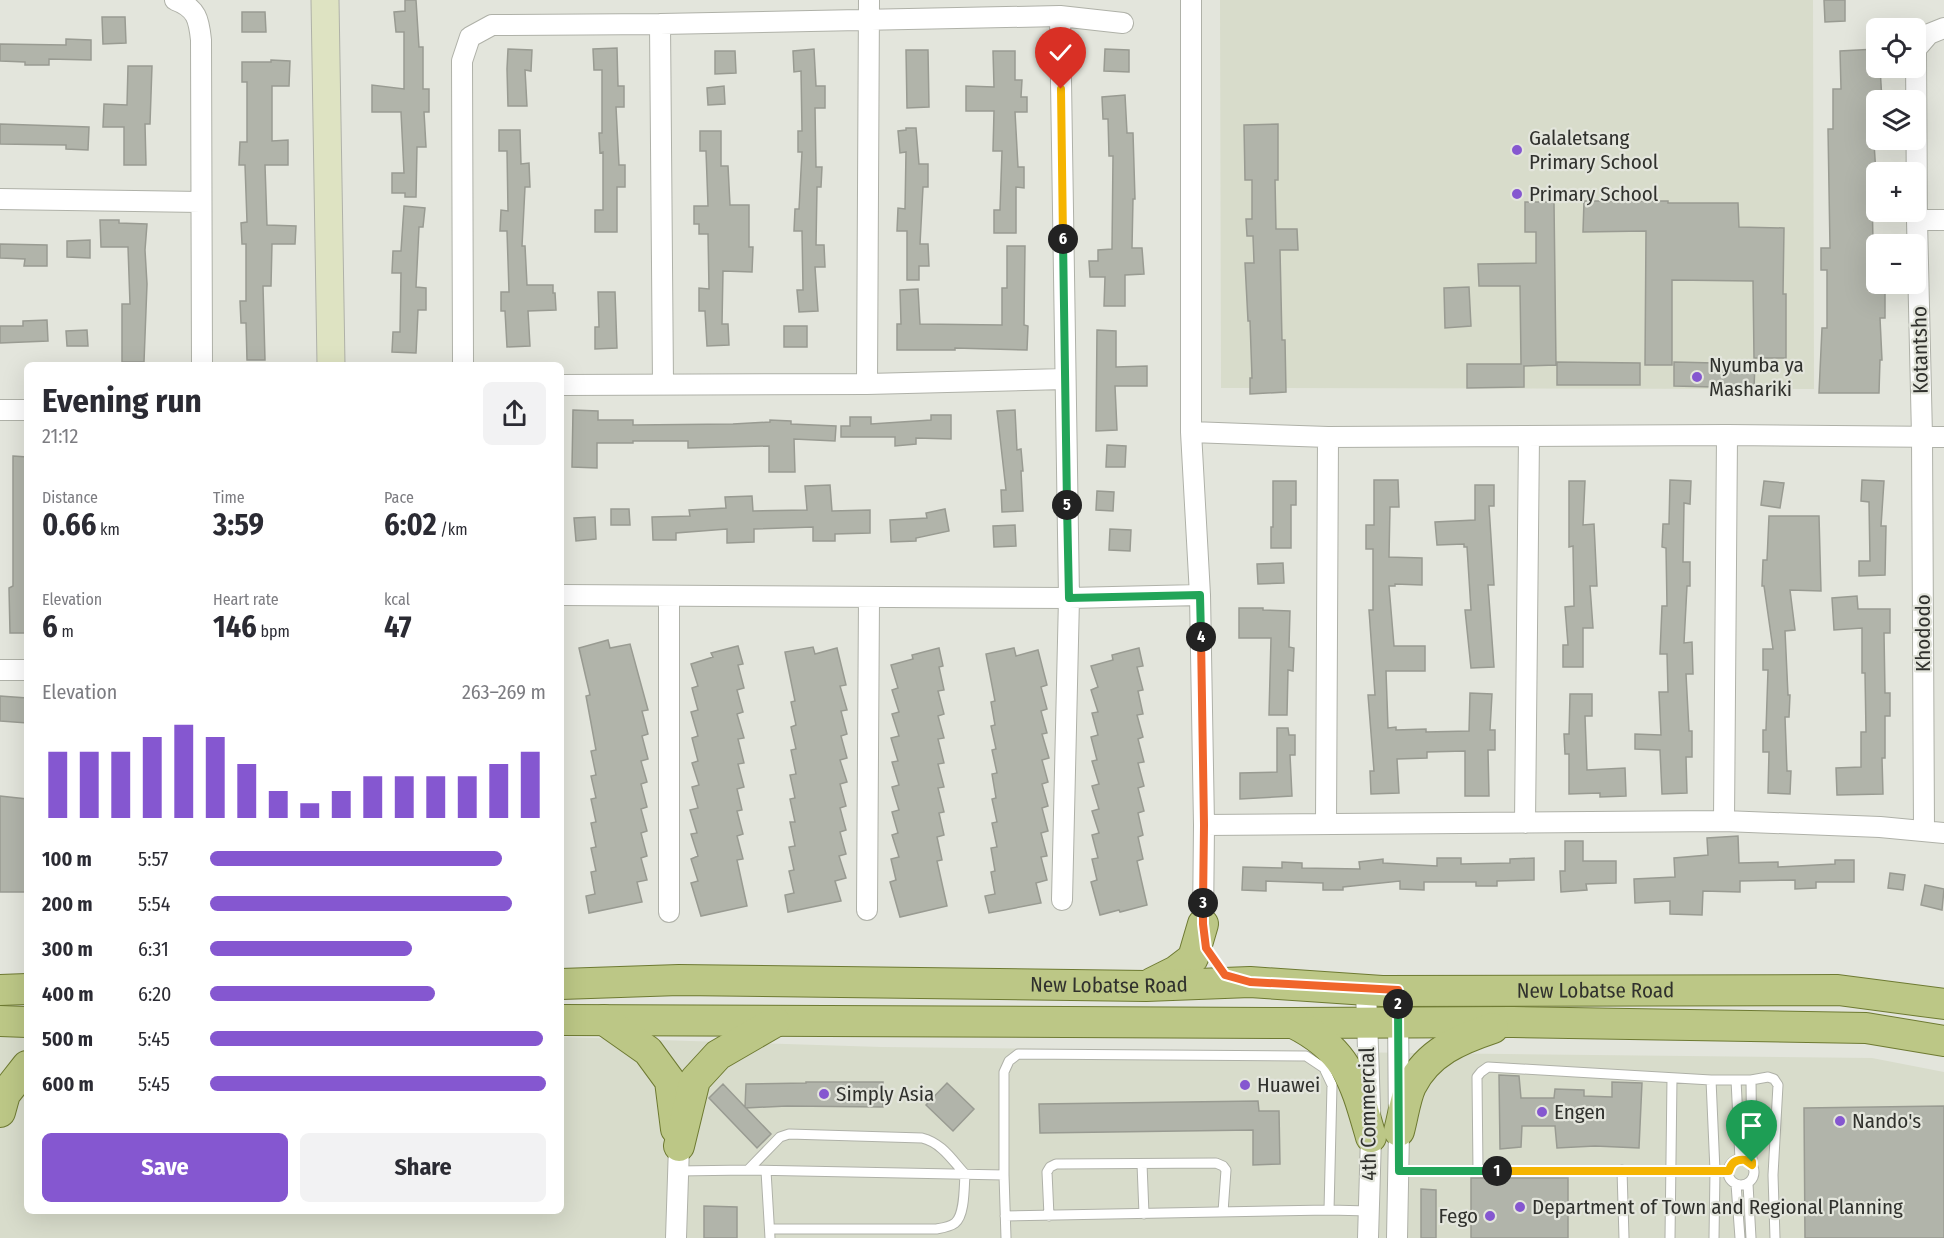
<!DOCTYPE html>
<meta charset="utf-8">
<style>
:root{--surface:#fff;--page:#f2f2f3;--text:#2b2b33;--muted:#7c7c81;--accent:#8557d0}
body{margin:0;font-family:"Fira Sans Condensed",sans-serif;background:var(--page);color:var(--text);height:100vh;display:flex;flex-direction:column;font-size:22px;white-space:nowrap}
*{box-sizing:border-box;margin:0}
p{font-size:20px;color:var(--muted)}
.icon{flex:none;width:33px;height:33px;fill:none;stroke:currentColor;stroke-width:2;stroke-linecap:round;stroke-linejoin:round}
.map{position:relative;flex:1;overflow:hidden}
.sheet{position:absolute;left:24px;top:362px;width:540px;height:852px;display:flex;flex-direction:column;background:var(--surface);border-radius:9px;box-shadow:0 6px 24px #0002}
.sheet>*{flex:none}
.buttons{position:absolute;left:1866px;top:18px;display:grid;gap:12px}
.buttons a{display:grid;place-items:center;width:60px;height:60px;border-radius:9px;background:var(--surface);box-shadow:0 6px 24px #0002;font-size:30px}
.pin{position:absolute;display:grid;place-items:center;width:51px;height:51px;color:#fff;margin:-62px -26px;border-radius:50% 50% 50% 0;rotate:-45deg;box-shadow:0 0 6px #0007}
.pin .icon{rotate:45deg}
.km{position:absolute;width:30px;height:30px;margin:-15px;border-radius:50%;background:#222;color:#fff;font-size:16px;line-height:30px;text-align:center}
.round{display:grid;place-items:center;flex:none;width:63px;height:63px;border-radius:9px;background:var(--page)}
.overview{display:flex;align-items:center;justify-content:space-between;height:102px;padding:0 18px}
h1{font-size:33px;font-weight:700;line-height:45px}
.stats{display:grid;grid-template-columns:repeat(3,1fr);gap:9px;height:102px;padding:6px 18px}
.stats div{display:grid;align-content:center}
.stats b{font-size:30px;font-weight:700}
.stats small{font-size:16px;font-weight:400}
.stats p{font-size:16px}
.chart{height:168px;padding:12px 18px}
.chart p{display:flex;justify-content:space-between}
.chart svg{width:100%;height:108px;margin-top:6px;stroke:var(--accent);stroke-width:6}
.button{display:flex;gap:12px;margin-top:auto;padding:12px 18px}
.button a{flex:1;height:69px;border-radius:9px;background:var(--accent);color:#fff;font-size:24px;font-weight:700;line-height:69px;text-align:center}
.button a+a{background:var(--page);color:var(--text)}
ul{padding:0 18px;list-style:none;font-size:20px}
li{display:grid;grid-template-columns:96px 72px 1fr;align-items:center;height:45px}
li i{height:15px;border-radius:8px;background:var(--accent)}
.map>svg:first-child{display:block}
</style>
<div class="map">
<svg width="1944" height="1238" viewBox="0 0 1944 1238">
<rect width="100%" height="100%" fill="#e3e5dc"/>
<path fill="#d8dccb" d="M1220,0H1813L1814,389L1221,388Z
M0,1020L27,1021V1210H561V1037L882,1047L1872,1058L1944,1072V1238H0Z"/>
<path fill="#b1b4aa" stroke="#999b92" stroke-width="1.5" d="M405,0H416L419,47H423V89H429V112H424L426,147H417L416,197H405V193H392V173H404L401,112H372V85L404,89V32H396L394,12L405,11Z
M1824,0H1845V21L1825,22Z
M242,12H265L266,32H242Z
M102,17H125L126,43L103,44Z
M66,39L91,40V60L49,59V65H25V62L0,61V44L66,45Z
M617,48L618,86H624V107H616L619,165H625V187H617V232H595V210H603V152L600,153L599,133H602V70H594L593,49Z
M508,49L532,50L531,71L525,70L527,106H508L507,69Z
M814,49L816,86H825V108H815L816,167H822L821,187H817L816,245H824L825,267H815L818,311L799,312L797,290H803L802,231H794L795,209H799L802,152H798V131H802L801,71L794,72L793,51Z
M1105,49L1129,50V72L1104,71Z
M1876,49V68H1880L1882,100H1876V143H1874L1876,174V192H1872L1874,293H1885V318H1880L1882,360H1880L1879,393H1819L1822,328H1827V270H1821V248H1830L1828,129H1833V89H1841L1840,51Z
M906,50H928L929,107L907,108Z
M715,51H735L736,73L715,74Z
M993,51H1015V80H1022L1021,97H1027V112H1015L1018,167H1024V188L1016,187V233H994V210H1000L1002,151H993L994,111H966V86L994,87Z
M271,60L290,61L289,86H272V141L288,140V165H265L267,225L296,226L295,244H272L271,286H263L265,360H247L246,323H241L240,301H246V244H242L241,223L247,222L245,165H239L240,142H247V82H242V62H271Z
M128,66H152L150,124H145L146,165H124V127H103L104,104L127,105Z
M724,86L725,104L708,105L707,88Z
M1125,95L1127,133H1133L1135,199H1133L1132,248H1142L1144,274L1125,275V306H1104L1105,277H1090L1089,261H1098V250L1112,249L1113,156H1109L1108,119H1103L1102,97Z
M0,124L89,127L88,150L66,149V145L0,144Z
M1278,124V180H1275L1276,229H1297L1298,250H1280L1282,340H1285L1286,392L1250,394V378H1252L1250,321H1248L1245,263H1254L1253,236H1247L1246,219H1252V180H1245L1244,125Z
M906,128H916L919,164H928V187H923L920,244H928L929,266H919V280H907V231H897L898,208L905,209L906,152L900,153L898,131L906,130Z
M499,130H520L521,164L529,163L530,187H525L522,246H525L527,285H553V293H555L556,310L528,311L530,346L507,347L505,311H501V292H509L507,231H500L501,210L508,211L507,151H499Z
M700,131H721V166H728L730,205H749V247H753L752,272L723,271L722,324H728L729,345L707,346L705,311H699V288L709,289L708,234H699V224H694V206H708L706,151H700Z
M1584,201H1668V203H1738L1739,227L1784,228L1783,294H1786V358H1754L1753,281L1672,280V365H1645L1646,231L1583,232Z
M1525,202H1554L1556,365L1524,366V387L1467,388V364H1521L1520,286H1479L1478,264L1536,263V232H1525Z
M404,206L425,208L423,227H419L416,287L426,288V310H418L416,353L392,352L393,332H400L401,273H392L393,251H401Z
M100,220H119V223L147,224L145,250L147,284L144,362H122V304H130L128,247H101Z
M90,240V258L67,257V241Z
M0,244L47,245V266H24L25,259L0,258Z
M1007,246H1025L1024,325L1028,326L1027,350L955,348V350H897V324H901L900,290L918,289L920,324L1002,325V288H1007Z
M1469,287L1471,326L1445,328L1444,288Z
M598,292H615L617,348L595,349V327H599Z
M47,320L48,341L0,343V326H23V321Z
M784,326H807V347H784Z
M87,330L88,346H67L66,331Z
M1097,330L1116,331V367L1147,366V386H1115L1117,430L1096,431Z
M1557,362L1640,363V385H1557Z
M1674,362L1755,364L1754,388L1674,386Z
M573,410L598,411V420H633V425L733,424L770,422V420L791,421V424L836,426L835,441L794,439L795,472H769V446L688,448V441H633V443H597V468L572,467Z
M1015,410L1017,450L1021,449L1023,471H1021L1023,511L1002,512L1001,490H1006L997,411Z
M931,415H951V439L916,438V444L895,446V437H841V426H850V417H871V424L931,420Z
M1107,445L1126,446L1125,467H1106Z
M13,456L27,457V633H10L9,588L13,586Z
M1374,480H1398L1399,507H1390L1389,557L1422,558V585L1395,584V586H1389L1394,646H1425V671H1386L1388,728L1396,727V730L1426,729V732L1469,731L1470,693L1492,694L1490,730H1495V750H1488L1489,796H1465V751L1427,752V758L1397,759L1399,793L1371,794L1370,771H1374L1368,695H1375L1369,610H1373V549H1366V525H1374Z
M1670,480L1691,481L1690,504L1684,503L1683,562H1690V586H1687L1684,643L1692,642L1693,674H1686L1689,731H1692V757H1686L1687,793L1662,794L1660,750L1635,749V734L1661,735L1659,692H1668L1667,654H1660L1662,606H1667L1666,548L1662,547L1663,524H1669Z
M1862,480L1884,481L1881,526H1886L1885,575L1859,576V561H1870L1869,502L1861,501Z
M1273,481H1296V505H1291V548H1271V527H1273Z
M1569,481H1585L1583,525L1594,524L1597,586H1590L1593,628H1583V667H1563V645H1568L1565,607L1574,606L1573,546L1569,547Z
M1764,481L1784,483L1780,508L1761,505Z
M830,485L832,511L870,510V533L835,534V541H813V527L754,529V542L727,543V529L676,533V540H653L652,517L690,516L689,510L726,508L725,497L752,496L753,511L807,510L805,486Z
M1475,485H1494V506H1489L1494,585H1488L1494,667L1471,668L1465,610H1471L1467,547H1464V544L1437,545L1435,522L1475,520Z
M1097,491L1114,492L1113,511L1096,510Z
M611,509H629L630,525H611Z
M945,509L949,531L916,538V541L891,542L890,520L927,518L926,513Z
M1769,516H1819L1821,591L1790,590L1795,630L1785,631L1788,695H1790L1789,717H1785L1787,771H1791L1790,794L1768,793L1769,752H1763V730H1766L1768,670H1763V649H1773L1764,586H1762L1763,560H1767Z
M595,517L596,539L576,541L574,518Z
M1015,525L1016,546L994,547L993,526Z
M1110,529L1131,530L1130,551L1109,550Z
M1283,563L1284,583L1258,584L1257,564Z
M1857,596L1858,609H1890V633H1884L1885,693H1890V716H1885V758H1882L1883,794L1837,795L1836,768L1861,767V732H1866L1865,673H1862V628L1834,630L1832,598Z
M1239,608H1263V610L1290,611L1289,647L1294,648L1293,671L1288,670L1287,715H1269L1271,638H1239Z
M608,640L610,648L630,644L648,710L642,711L648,734L642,736L648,759L641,761L647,782L641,784L647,807L641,809L647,831L641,833L647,856L641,858L647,880L637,882L642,902L589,913L586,896L595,894L591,872L596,871L591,848L596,847L591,823L596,822L591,799L596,798L591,776L596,775L591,751L596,750L586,696L590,695L579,648Z
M738,646L743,664L738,665L744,688L737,690L743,712L737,714L744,738L738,739L744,763L738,764L744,787L737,789L742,810L737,811L743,834L737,836L743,859L737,860L747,906L701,916L691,883L698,881L691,859L698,856L691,834L697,833L690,810L698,808L692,787L699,785L692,763L698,761L692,738L698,736L691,712L698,710L692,688L698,686L691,664L713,657L711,653Z
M813,647L815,654L837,648L846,685L840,686L847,710L841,711L847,734L841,736L847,758L840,760L847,782L840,784L846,806L840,808L846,830L840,832L846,854L839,856L846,878L835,881L841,901L788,912L785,895L794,893L789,871L794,870L789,847L795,846L790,822H795L790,799L795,798L790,775L796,774L791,750L796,749L791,727L796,725L791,702L795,701L785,652Z
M939,648L943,666L939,667L944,690L938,691L944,714L938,716L944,738L938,739L944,763L938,764L944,787L938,788L944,812L939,813L944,835L937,837L942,860L937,861L947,906L900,917L890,882L896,880L891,859L899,857L892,835L898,833L892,812L899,810L892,787L899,785L892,762L898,761L891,738L899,736L892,714L899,712L892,690L898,688L891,665L913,659L912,655Z
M1014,648L1016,656L1038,650L1047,685L1041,687L1047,709L1041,711L1047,733L1042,734L1049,758L1042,760L1048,782L1042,784L1048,806L1042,808L1048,831L1041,833L1047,856L1041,857L1047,880L1036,883L1041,903L989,913L985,896L995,894L991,872L995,871L991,848L997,847L992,823L997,822L992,799L996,798L992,774L997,773L992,750L996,749L991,726L995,725L991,702L995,701L986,654Z
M1139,648L1143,666L1137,667L1143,690L1138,691L1143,714L1137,715L1143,737L1138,739L1144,762L1138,763L1144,786L1138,788L1144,811L1138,813L1143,835L1138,837L1143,859L1137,861L1147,905L1120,912L1119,910L1100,915L1091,882L1097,880L1092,859L1098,858L1092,835L1099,833L1092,811L1099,809L1092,786L1099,784L1092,761L1097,760L1091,737L1098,735L1092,713L1098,712L1091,690L1098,687L1091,666L1113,660L1112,655Z
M1570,694H1592V716H1585L1587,770L1625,768L1626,796L1600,797V793L1569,794V754H1565L1564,734H1569Z
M0,696L27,698V723L0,721Z
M1277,728H1288L1289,735H1295V755H1290L1292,796L1240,799V773L1277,772Z
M0,796L27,799V892H0Z
M1738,836L1739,863L1778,862V867L1835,864V860H1854V882H1816V888L1795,889V880L1740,881V892L1703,891L1702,915L1670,914V901L1635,903L1634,879L1675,877L1674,858L1708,855L1707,838Z
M1565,841H1583V861H1616V883L1586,884L1587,890L1561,892L1560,871H1565Z
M1437,858H1461V864L1510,863V859L1534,858V880L1497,881V886H1476V882H1424V890L1400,889V881L1343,887V890H1323V883L1266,881V891L1242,890L1243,867L1282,868V862L1302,863V868L1360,869L1359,862L1383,859V863L1437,866Z
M1890,873L1905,875L1903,890L1888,888Z
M1925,885L1944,889L1942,910L1921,905Z
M1499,1075L1519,1076L1521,1098H1554L1555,1089L1584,1090V1096L1612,1097V1082L1642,1083L1639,1148L1595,1146L1557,1148L1555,1126H1522L1521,1147L1500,1149Z
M806,1082H883V1107L787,1106L746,1108L771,1134L757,1148L709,1098L723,1084L745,1107L746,1084L806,1083Z
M947,1083L974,1109L953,1131L926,1105Z
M1258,1101L1259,1111H1279L1280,1164L1253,1165V1130L1040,1133L1039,1104Z
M1944,1106V1238H1805L1804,1108Z
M1471,1178H1568V1238H1471Z
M1421,1189L1436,1190V1238H1421Z
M704,1206L737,1207V1238H704Z"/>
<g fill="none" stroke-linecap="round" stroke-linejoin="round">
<defs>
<path id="lane" d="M1711,1080L1715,1171L1714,1238
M1736,1080L1740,1159
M1751,1080L1752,1165
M1728 1172a13 13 0 1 1 26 0a13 13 0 1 1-26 0Z
M1142,1164L1144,1214
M748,1170L1004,1175L1006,1238
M1622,1170L1624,1238
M678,1171L748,1170L780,1137L789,1134L922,1138C942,1143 952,1160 965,1174C964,1187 965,1215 955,1223C950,1227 942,1228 936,1229H770
M766,1171L770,1238
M1399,1171H1729
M1478,1171L1477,1077L1481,1072L1488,1067L1711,1080H1751L1768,1077L1774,1079L1778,1085L1773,1175L1775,1238
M1004,1175V1072L1009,1061L1018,1054L1306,1056L1324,1068L1332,1085L1329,1210L1369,1211
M1736,1184L1740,1238
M1748,1184L1751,1238
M1005,1216L1329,1210
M1049,1216L1047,1172L1050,1167L1056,1164L1216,1163L1223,1166L1226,1170L1223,1212
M1670,1238L1672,1078"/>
<path id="street" d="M175,0C197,8 199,20 201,40L202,364
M1191,0V432L1200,595L1204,825L1203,924
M1060,16L1069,598L1062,900
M660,24L663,384
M0,199L201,202
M1917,220H1944
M463,364L462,61L470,37L492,25L660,24L1060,16L1123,23
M867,384L869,0
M561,385L867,384L1065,379
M0,410H27
M1191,432L1328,437L1727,435L1944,437
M561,595L1069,598L1200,595
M0,670H27
M1724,821L1727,435
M1525,823L1529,436
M1326,824L1328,437
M1204,825L1724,821L1880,827L1944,833
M1924,831L1922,436L1917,220L1916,49L1929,34L1944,28
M867,910L869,598
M669,912V596
M1366,990L1371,1137L1368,1238
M676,1238L679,1146
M1397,1238L1399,1131L1398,1011"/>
<path id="secondary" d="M325,0L331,364"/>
<g id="primary">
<path d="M1152,983L1176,971L1193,958L1203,924"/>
<path id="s1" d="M561,984L679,980L1146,986L1250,982L1382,991L1838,990L1944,1004"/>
<path d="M0,990L27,989"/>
<path d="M561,1020L1293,1023L1513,1022L1866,1028L1944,1041"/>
<path d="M604,1020L648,1051L670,1081L676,1129"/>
<path d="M0,1021L27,1022"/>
<path d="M1293,1023C1348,1050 1355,1082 1371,1137"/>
<path d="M0,1112L5,1094L27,1066"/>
<path d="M1399,1131C1403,1117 1405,1099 1411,1086C1428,1052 1460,1039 1493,1028"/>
<path d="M679,1146L695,1080L718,1055L775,1022"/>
</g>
</defs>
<use href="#lane" stroke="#afb1a8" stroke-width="11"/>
<use href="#street" stroke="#afb1a8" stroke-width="22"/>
<use href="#secondary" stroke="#afb1a8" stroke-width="29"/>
<use href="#primary" stroke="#6e7a32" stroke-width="32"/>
<use href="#lane" stroke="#fff" stroke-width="9"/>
<use href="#street" stroke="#fff" stroke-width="20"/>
<use href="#secondary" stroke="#dee3c2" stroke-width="27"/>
<use href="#primary" stroke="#bcc786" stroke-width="30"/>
</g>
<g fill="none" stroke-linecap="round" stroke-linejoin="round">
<defs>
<path id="split-1" d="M1497,1171H1729C1731,1163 1736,1159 1745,1160L1752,1165V1162"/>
<path id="split-2" d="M1398,1004L1399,1171H1497"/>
<path id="split-3" d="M1203,903V924L1206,948L1225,975L1250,982L1398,990V1004"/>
<path id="split-4" d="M1201,637L1204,825L1203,903"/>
<path id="split-5" d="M1067,505L1069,598L1200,595L1201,637"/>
<path id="split-6" d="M1063,239L1067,505"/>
<path id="split-7" d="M1061,89L1063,239"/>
</defs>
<use href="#split-1" stroke="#fff" stroke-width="12"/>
<use href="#split-2" stroke="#fff" stroke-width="12"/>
<use href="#split-3" stroke="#fff" stroke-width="12"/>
<use href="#split-4" stroke="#fff" stroke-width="12"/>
<use href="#split-5" stroke="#fff" stroke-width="12"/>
<use href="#split-6" stroke="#fff" stroke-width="12"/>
<use href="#split-7" stroke="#fff" stroke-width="12"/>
<use href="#split-1" stroke="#f5b400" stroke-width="8"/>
<use href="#split-2" stroke="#22a559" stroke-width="8"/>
<use href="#split-3" stroke="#f0652b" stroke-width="8"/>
<use href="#split-4" stroke="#f0652b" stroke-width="8"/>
<use href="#split-5" stroke="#22a559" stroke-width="8"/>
<use href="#split-6" stroke="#22a559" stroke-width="8"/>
<use href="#split-7" stroke="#f5b400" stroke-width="8"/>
</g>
<g fill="#8557d0" stroke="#e3e5dc" stroke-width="2">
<circle cx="1517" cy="150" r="6"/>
<circle cx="1517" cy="194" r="6"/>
<circle cx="1697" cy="377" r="6"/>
<circle cx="1245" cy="1085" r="6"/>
<circle cx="824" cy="1094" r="6"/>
<circle cx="1542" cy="1112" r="6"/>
<circle cx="1840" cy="1121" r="6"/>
<circle cx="1520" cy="1207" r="6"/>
<circle cx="1490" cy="1216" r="6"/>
</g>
<g text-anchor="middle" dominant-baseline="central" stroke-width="4.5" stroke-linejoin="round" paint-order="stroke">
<g font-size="21" fill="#30312d" stroke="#e3e5dc" text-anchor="start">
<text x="1529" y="138">Galaletsang<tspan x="1529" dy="24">Primary School</tspan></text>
<text x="1529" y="194">Primary School</text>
<text x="1709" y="365">Nyumba ya<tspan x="1709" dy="24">Mashariki</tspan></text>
<text x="1257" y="1085">Huawei</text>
<text x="836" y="1094">Simply Asia</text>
<text x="1554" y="1112">Engen</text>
<text x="1852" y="1121">Nando's</text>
<text x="1532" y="1207">Department of Town and Regional Planning</text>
<text x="1478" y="1216" text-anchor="end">Fego</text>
</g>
<g font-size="21" fill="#30312d" stroke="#e3e5dc">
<text transform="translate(1920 350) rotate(-91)">Kotantsho</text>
<text transform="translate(1923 633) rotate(-90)">Khododo</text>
<text stroke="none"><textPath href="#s1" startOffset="548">New Lobatse Road</textPath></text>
<text stroke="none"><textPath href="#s1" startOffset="1035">New Lobatse Road</textPath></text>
<text transform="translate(1368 1114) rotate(-91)">4th Commercial</text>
</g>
</g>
</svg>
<div class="buttons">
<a><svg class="icon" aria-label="locate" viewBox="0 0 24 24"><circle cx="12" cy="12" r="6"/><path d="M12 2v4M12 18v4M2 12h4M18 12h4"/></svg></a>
<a><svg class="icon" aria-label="layers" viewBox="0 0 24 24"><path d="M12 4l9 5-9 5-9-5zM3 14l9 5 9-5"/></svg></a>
<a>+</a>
<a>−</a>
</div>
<div class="pin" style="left:1752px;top:1162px;background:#1e9e55"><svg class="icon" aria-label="arrive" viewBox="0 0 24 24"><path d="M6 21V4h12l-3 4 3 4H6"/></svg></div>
<div class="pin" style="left:1061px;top:89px;background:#d93025"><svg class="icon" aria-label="check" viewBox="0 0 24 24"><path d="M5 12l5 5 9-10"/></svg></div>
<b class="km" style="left:1497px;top:1171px">1</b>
<b class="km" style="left:1398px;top:1004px">2</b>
<b class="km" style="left:1203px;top:903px">3</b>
<b class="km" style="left:1201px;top:637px">4</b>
<b class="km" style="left:1067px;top:505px">5</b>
<b class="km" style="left:1063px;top:239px">6</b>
<section class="sheet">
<div class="overview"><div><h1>Evening run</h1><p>21:12</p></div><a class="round"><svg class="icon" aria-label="share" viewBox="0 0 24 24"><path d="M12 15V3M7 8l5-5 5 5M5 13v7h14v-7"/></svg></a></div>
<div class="stats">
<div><p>Distance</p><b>0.66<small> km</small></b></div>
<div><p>Time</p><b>3:59</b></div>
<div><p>Pace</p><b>6:02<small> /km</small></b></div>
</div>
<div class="stats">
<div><p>Elevation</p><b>6<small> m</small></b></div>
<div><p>Heart rate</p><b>146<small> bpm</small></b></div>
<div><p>kcal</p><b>47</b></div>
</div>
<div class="chart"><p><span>Elevation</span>263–269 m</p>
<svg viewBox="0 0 160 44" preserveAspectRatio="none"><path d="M5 44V17M15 44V17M25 44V17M35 44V11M45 44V6M55 44V11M65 44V22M75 44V33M85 44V38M95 44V33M105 44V27M115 44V27M125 44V27M135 44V27M145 44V22M155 44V17"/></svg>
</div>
<ul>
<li><b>100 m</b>5:57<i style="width:87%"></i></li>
<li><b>200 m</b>5:54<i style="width:90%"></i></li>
<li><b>300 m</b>6:31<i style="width:60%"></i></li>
<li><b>400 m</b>6:20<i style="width:67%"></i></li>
<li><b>500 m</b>5:45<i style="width:99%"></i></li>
<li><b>600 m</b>5:45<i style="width:100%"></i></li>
</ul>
<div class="button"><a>Save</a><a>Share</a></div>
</section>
</div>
